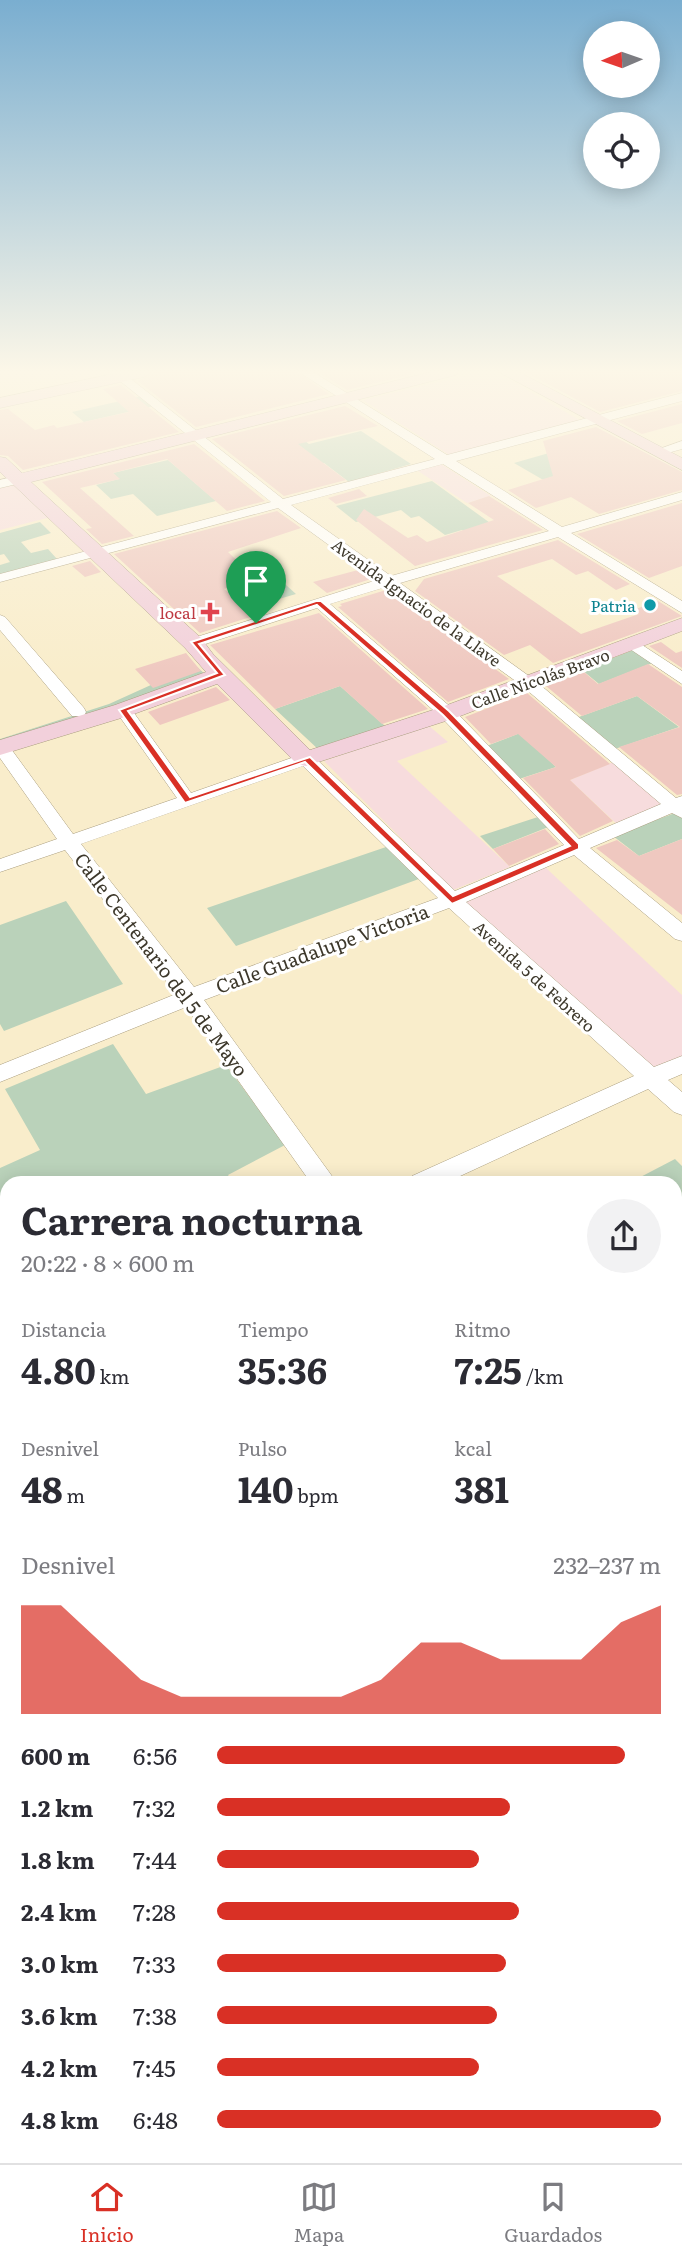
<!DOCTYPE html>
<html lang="es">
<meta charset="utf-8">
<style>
:root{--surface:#fff;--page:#f2f2f3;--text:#2b2b33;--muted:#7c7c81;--line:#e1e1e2;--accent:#d93025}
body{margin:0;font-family:Literata,serif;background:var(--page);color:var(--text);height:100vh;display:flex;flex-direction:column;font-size:26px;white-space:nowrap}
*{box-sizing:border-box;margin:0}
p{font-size:23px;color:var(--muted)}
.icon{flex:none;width:38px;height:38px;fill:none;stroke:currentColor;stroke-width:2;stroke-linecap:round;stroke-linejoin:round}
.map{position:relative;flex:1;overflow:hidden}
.side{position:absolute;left:0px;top:1176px;width:682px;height:987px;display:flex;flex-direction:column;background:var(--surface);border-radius:21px 21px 0 0;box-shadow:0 4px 18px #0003}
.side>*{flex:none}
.needle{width:46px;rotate:268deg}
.fabs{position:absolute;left:583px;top:21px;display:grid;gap:14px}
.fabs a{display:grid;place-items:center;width:77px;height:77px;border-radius:50%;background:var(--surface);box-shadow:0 4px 18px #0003;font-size:35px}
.pin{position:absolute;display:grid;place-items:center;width:60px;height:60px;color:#fff;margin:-72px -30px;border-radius:50% 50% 50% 0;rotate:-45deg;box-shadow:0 0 7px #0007}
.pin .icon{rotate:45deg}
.round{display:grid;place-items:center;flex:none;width:74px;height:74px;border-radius:37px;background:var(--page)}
.summary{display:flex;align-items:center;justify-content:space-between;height:119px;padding:0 21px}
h1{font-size:38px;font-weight:700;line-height:52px}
.figures{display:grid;grid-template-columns:repeat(3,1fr);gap:10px;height:119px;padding:7px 21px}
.figures div{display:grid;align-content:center}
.figures b{font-size:35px;font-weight:700}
.figures small{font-size:19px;font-weight:400}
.figures p{font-size:19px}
.chart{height:196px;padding:14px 21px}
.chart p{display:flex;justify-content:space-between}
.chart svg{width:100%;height:126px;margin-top:7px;fill:var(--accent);opacity:.7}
ul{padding:0 21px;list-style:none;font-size:23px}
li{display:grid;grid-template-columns:112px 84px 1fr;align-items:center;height:52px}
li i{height:18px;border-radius:9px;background:var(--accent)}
.dock{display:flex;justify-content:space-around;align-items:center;height:98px;border-top:2px solid var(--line);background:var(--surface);font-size:19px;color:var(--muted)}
.dock a{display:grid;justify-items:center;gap:4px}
.dock .active{color:var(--accent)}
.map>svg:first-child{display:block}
</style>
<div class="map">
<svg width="682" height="2163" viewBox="0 0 682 2163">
<rect width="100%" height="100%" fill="#f9edcb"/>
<path fill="#f7dcdd" d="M480,372H490L512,381L581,421L451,456L363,400Z
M441,464L491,496L467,503L418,471Z
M17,483L51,517L0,530V487Z
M428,725L448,742L397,761L510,867L453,890L324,761Z
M616,761L669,805L619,826L570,780Z
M545,867L682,995V1057L650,1071L464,902Z"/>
<path fill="#bad2ba" d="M142,396L154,406L84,422L72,412Z
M361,431L411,464L349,482L324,463L311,466L287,450L292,432L309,444Z
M549,453L571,496L514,463Z
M168,460L216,501L157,516L133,494L111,499L96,485L119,479L113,473Z
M432,481L504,533L475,540L462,530L445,535L419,516L411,518L401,510L356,522L336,506Z
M40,522L51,533L21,542L31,553L48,549L57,559L0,574V565L10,562L4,554L0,555V533Z
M276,576L296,594L255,606L235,587Z
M636,649L655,662L599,684L582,670Z
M195,665L207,676L0,745V739L109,704Z
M340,686L385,726L319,750L275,709Z
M637,696L679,727L612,750L576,718Z
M520,733L556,767L516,780L484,747Z
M675,813L682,818V839L639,856L613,836Z
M541,816L551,826L493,849L480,836Z
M389,846L427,876L236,946L207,908Z
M66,901L123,984L4,1031L0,1024V925Z
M113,1044L146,1094L226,1065L285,1145L228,1175L233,1183H7V1227L0,1230V1168L40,1150L5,1089Z
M675,1159L682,1166L681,1399L676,1391V1183H629Z
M7,1819V2156H266L263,2163H0V1824Z
M306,2156H379L382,2163H303Z"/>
<path fill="#efc8c0" d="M154,372H297L329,394L196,427L138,381Z
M318,372H413V374L347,390Z
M525,372H682V391L600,412Z
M121,385L179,432L23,470L8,456L0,455V410L8,409L35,430L54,425L57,428L129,412L103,389Z
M682,404V423L642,434L617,421Z
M345,406L378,426L298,444L346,480L284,496L212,439Z
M596,427L682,472V490L599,514L571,497L536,508L508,490L553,476L543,441Z
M194,444L265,501L227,511L167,459L113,473L120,479L80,488L134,536L102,544L86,529L92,528L42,482Z
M359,489L367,496L336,504L328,498Z
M489,496L543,530L415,566L356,520L364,509L408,538L417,535L427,542L494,520L468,503Z
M682,503V566L649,578L577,534Z
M277,511L301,528L228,552L256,579L224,589L257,615L200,633L114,554Z
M558,540L630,584L616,590L588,571L576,575L552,559L497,576L581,634L639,614L633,610L658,601L682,616L553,663L530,645L504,655L415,591L424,579Z
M90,561L101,572L85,577L72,566Z
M358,570L371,579L327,593L313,582Z
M386,590L509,679L448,702L338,607L342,606L340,604Z
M319,613L428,709L382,724L340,686L275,709L210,645Z
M661,642L676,653L682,651V668L649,646Z
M186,653L201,671L153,688L135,669Z
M648,664L682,687V794L677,795L619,747L680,727L637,696L582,716L546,686L584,672L598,684Z
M216,687L230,700L160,725L148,712Z
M527,693L610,764L570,780L613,821L580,836L523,778L556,767L518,734L491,744L465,717Z
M545,829L559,844L509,866L493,849Z
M682,839V915L596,848L617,840L639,856Z"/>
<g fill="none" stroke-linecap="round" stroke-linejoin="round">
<defs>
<path id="street" d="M109,372H122L283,499L435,459L299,372H313L447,455L682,393V401L456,461L562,527L682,492V500L571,533L682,601V613L558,537L400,583L533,679L676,798L682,796V818L672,813L590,848L682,923V941L675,939L574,855L466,902L654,1067L682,1056V1074L668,1080L682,1092V1115L674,1112L648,1089L445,1183H409L412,1176L634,1076L449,908L204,1000L337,1183H311L186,1007L0,1082V1065L176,994L65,850L0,872V859L57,839L0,758V741L6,742L73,834L177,798L115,710L123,705L129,706L191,793L300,755H312L455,891L564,845L441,717L317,608L199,646H187V640L377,580L278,508L0,582V574L271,502ZM443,464L549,531L391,576L291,505ZM386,587L521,685L661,804L579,839L453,709L330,604ZM303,766L438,898L194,987L81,844Z
M682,441V449L657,456L651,452Z
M20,475L27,479L25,482L0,488V480Z
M0,615L5,617L84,708L86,712L84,716H72L0,630Z
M633,639L682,671V684L627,647V641Z
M0,1361L7,1363V1401L0,1398Z
M682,1490V1522L676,1525V1492Z
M7,1600V1632L0,1635V1603Z
M676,1659L682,1661V1701L676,1699Z
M7,1791V1827L0,1830V1794Z
M682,2104V2149L676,2152V2107Z
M258,2156H298L295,2163H255Z
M387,2156H428L431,2163H390Z
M633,2156H675L672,2163H630Z"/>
<path id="secondary" d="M122,372H152L144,377L0,408V398Z
M431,372H458L456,375L31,482L201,638L213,654L310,750L439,708L682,618V631L455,718L306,766L297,764L217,684L131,715L0,755V740L115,705L206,672L185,648L0,472V457L6,458L22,473Z
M499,372H519L682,458V470Z"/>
</defs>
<use href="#street" stroke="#aa9e7f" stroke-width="1"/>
<use href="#secondary" stroke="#aa9e7f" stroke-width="1"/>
<use href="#street" fill="#fff" fill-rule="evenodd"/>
<use href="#secondary" fill="#f2d0db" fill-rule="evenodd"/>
</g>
<linearGradient id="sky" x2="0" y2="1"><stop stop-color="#7aaed0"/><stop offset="0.55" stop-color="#fcf7e8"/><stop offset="1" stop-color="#fcf7e8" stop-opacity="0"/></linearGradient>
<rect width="682" height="675" fill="url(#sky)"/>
<path fill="#d93025" stroke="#fff" stroke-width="2" fill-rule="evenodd" d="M316,601H321L449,711L579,844V849L452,904L305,762L185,803L119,710L217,673L191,642ZM317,605L443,715L570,846L453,896L310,757L190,797L128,711L225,675L199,644Z"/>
<circle fill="#0f9aa8" stroke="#fff" stroke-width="2.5" cx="650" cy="605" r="7"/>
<path fill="#e0444e" stroke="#fff" stroke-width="2.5" d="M206.5 601.5h7v7h7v7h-7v7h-7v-7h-7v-7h7z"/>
<g text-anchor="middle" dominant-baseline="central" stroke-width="6" stroke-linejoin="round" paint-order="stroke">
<g font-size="16" fill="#3d382b" stroke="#fff">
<text transform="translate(417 602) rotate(36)">Avenida Ignacio de la Llave</text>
<text transform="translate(540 678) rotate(-20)">Calle Nicolás Bravo</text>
<text transform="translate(535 976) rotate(42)">Avenida 5 de Febrero</text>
</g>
<g font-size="16" fill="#0d838f" stroke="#fff" text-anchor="end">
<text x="636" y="605">Patria</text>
</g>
<g font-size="16" fill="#be3a42" stroke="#fff" text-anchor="end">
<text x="196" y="612">local</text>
</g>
<g font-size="19" fill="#3d382b" stroke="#fff">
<text transform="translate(322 948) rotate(-20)">Calle Guadalupe Victoria</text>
<text transform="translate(162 964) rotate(53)">Calle Centenario del 5 de Mayo</text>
</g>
</g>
</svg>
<div class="fabs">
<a><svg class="needle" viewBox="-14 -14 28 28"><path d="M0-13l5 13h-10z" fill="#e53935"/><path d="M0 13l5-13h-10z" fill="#7c7c81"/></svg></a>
<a><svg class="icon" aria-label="locate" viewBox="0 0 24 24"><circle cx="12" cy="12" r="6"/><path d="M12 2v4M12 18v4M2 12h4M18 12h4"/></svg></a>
</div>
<div class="pin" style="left:256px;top:623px;background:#1e9e55"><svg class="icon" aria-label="arrive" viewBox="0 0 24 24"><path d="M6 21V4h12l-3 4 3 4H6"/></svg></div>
<section class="side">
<div class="summary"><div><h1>Carrera nocturna</h1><p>20:22 · 8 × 600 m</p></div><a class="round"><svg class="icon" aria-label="share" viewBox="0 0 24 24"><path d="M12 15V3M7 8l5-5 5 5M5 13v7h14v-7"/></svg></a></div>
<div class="figures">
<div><p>Distancia</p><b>4.80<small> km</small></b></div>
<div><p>Tiempo</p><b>35:36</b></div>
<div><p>Ritmo</p><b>7:25<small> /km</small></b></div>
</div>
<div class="figures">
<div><p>Desnivel</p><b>48<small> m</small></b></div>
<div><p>Pulso</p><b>140<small> bpm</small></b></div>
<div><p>kcal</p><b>381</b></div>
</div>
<div class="chart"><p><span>Desnivel</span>232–237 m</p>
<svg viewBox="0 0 160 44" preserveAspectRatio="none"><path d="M0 44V6L10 6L20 19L30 32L40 38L50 38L60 38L70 38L80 38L90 32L100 19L110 19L120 25L130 25L140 25L150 12L160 6V44z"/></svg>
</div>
<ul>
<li><b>600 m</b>6:56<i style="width:92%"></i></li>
<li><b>1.2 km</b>7:32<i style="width:66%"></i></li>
<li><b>1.8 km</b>7:44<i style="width:59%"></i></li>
<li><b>2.4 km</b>7:28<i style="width:68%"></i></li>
<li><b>3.0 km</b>7:33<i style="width:65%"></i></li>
<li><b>3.6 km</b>7:38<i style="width:63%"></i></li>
<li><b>4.2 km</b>7:45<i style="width:59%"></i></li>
<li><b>4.8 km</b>6:48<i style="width:100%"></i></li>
</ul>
</section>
</div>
<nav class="dock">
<a class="active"><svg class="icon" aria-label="home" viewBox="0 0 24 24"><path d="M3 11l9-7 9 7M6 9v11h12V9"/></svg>Inicio</a>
<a><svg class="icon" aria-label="map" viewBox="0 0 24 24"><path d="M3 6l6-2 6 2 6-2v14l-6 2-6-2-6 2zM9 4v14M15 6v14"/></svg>Mapa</a>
<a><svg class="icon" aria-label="saved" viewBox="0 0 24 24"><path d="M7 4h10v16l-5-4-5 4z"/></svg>Guardados</a>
</nav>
